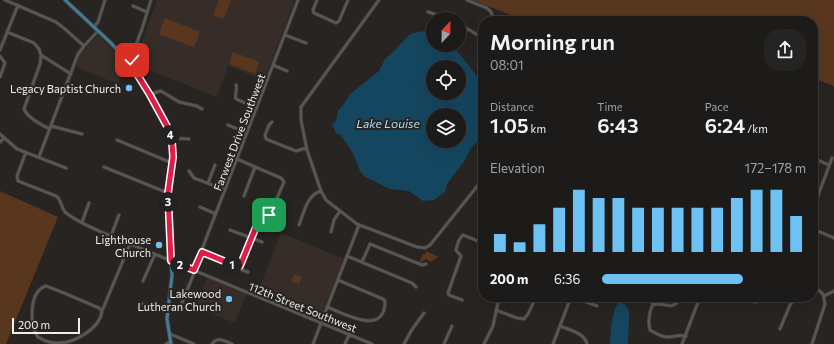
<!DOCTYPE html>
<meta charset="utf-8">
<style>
:root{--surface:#1d1b1a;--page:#252423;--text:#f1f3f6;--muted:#a0a1a2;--line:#3b3939;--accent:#6ec2f3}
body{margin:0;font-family:Commissioner,sans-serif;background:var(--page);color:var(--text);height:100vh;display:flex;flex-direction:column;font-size:15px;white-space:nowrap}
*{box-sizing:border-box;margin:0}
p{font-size:13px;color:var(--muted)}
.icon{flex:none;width:22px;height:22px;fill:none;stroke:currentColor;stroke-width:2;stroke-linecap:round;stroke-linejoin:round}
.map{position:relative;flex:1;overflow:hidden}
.details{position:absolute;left:478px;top:16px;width:340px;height:286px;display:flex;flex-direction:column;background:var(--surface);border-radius:16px;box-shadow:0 4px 16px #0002,0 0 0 1px var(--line)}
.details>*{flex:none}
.needle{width:26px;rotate:22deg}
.buttons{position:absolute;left:426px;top:12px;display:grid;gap:8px}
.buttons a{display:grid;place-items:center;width:40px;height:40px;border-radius:50%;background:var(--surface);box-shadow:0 4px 16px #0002,0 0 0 1px var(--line);font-size:20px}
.scale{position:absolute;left:12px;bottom:10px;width:68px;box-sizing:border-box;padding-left:4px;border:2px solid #f1efee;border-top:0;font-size:11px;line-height:14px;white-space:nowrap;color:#f1efee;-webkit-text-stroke:3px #272422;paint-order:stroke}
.pin{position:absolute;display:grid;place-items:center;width:34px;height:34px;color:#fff;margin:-17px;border-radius:8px;box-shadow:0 2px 6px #0006}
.km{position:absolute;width:20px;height:20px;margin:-10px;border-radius:50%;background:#222;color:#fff;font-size:11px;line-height:20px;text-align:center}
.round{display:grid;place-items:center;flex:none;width:42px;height:42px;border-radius:16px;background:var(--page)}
.headline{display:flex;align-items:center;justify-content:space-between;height:68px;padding:0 12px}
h1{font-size:22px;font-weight:600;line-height:30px}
.stats{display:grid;grid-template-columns:repeat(3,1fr);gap:6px;height:68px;padding:4px 12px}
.stats div{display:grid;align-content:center}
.stats b{font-size:20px;font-weight:600}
.stats small{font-size:11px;font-weight:400}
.stats p{font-size:11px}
.chart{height:112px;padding:8px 12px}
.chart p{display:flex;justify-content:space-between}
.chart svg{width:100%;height:72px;margin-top:4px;stroke:var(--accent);stroke-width:6}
ul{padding:0 12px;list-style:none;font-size:13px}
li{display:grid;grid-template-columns:64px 48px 1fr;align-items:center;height:30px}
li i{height:10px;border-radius:5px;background:var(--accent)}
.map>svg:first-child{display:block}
</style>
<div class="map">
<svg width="834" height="344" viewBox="0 0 834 344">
<rect width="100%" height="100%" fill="#272422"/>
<path fill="#362d28" d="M157,0H295L264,80L228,66L217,97L134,64Z
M98,35L113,50L126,64L118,84L76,67L81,52Z
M281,233L344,259L321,317L317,318L257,294Z
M207,278L247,294L235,323L195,307Z"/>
<path fill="#59371f" d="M219,0H231L224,19L213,15Z
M473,0H834V86L813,78V21H526Z
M165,18L200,32L194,47L159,34Z
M233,52L259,62L255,74L229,64Z
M0,191L58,217L6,344H0Z
M426,251L439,257L430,262L426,259L419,263L423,254H425Z
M294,274L302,277L299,284L291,282Z"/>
<path fill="#154660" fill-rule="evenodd" d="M424,31L433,33V45H452L470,67L481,82L483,89V128L477,142L471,148L465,160L447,184L445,192L434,200L423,201L409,191L390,189L365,177L360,171L353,153L340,134L337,135L332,124L336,121L338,111L344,104L350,94L374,75L379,71L385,59L391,54L409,35L413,33ZM433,67H459V93H433ZM433,115H459V141H433Z
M620,302L626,305L629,312L628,344H610C611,333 611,309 620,302Z"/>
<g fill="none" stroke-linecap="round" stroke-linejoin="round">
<defs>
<path id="minor" d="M5,0L56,22L65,29L84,46
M317,0L313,10L314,13L336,23L339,21L348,0
M379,0L301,107V120L307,150L321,191L326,200L357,224L417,247L425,248L430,245L483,179
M467,0L487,8L491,12L492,15L490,21
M133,6L147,12
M428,12L450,19
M459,24L483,38
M94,27L98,22L105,0
M7,32L34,43L39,49L41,55L71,74
M285,35L306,43
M483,38L480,48L483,53
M0,50L18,5
M41,55L40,64L24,109C27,117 41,125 50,129
M0,56L5,63L0,77
M129,63L142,29L151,0
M273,65L287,71
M236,85C238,90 234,95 236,99L257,108
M150,95L157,92L161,91L179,102L197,106L202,109
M272,122L269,125L265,135L266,139L296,151L306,148
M228,125L247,133
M51,126L82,134
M0,134L17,149L66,168
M171,138L189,139
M117,140L172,163
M0,142L4,138
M26,152L17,176L18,181L56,196C62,200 61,208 65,212C73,219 90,227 99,231L372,344
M39,157L78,54L84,46L98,31
M813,158L829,165
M237,159L281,178L284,182L270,214L261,220L256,227L242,263L239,266
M104,167L168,193
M189,171L194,178L225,190
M208,183L215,165
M244,196L255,167
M200,207L216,214
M813,209L832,158
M82,222L89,203
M299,225C304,212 307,195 321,191
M813,229L834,238
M230,230L262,242
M331,232L334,220L340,211
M813,235L815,230
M111,236L119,215
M201,252L239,266L242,270L248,272
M347,256L412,283L416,287
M362,262L370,244L422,265L426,264
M194,270L298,0
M143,281L155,254
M46,286L64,293L99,308L102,311C100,329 73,344 56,343C50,343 43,340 38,337C29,325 29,291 46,286Z
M824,296L834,291
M573,297L597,306
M650,297L653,305
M743,297L755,302
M462,300L449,295L448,293L461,256L456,250C457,245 459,238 463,235L483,243
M141,304L168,309
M653,305C649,311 648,323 650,330C655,333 663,338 669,337C675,337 679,334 686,336
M653,305C664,300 673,314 680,297
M327,307C345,314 385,337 385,301L383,299L338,280
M179,310L195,271
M496,310L517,318L524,319L528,314L536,297
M102,311L130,244
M560,326C569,330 585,333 587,344
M780,329L790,305L796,297
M170,334L194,344
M166,344L171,341
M212,344C217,336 225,341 232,344
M313,344L359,225
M345,344L349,335
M404,344L411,331L424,313
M444,344L452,326
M484,344L493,326L499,297
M553,344L571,297
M682,344L700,297
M812,344L825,304L823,294L813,285"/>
<path id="major" d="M65,0L111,43L129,63L150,95L171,136L173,157L168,193L172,275L167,319L171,344"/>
</defs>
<use href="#minor" stroke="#423f3d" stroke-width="4"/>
<use href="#major" stroke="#423f3d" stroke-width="4.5"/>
<use href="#minor" stroke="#595653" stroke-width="2.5"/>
<use href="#major" stroke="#427b97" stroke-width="3"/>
</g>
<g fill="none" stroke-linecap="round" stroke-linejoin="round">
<defs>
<path id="route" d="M132,60L130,63L150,95L168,128L172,142L173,157L168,193L171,261L194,270L202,252L236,266H240L256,227L261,220L269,215"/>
</defs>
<use href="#route" stroke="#fff" stroke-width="8"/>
<use href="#route" stroke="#e11d48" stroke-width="5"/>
</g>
<g fill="#6ec2f3" stroke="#272422" stroke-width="1.5">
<circle cx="129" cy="88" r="4"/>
<circle cx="159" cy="245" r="4"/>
<circle cx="229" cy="299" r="4"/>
</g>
<g text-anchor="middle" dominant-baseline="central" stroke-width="4" stroke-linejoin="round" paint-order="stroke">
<g font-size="11" fill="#f1efee" stroke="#272422" text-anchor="end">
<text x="121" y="88">Legacy Baptist Church</text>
<text x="151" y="239">Lighthouse<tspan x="151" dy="13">Church</tspan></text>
<text x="221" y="293">Lakewood<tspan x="221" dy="13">Lutheran Church</tspan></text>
</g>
<g font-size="11" fill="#f1efee" stroke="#272422">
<text transform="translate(239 132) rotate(-69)">Farwest Drive Southwest</text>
<text transform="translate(303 307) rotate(22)">112th Street Southwest</text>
</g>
<g font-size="12" font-style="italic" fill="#b3def9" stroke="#272422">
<text x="388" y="123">Lake Louise</text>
</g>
</g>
</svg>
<div class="buttons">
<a><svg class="needle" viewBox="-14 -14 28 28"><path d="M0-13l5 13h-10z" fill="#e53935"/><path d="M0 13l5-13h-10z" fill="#a0a1a2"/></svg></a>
<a><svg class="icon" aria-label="locate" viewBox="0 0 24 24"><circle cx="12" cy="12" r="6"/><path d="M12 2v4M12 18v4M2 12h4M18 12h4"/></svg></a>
<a><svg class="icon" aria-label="layers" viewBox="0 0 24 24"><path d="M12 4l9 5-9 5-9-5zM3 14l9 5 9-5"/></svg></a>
</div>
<div class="scale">200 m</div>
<div class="pin" style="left:269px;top:215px;background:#1e9e55"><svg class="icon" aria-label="arrive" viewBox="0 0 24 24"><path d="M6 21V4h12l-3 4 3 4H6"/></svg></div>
<div class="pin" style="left:132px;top:60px;background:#d93025"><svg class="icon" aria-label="check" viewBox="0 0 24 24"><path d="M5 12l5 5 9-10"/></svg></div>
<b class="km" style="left:232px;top:265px">1</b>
<b class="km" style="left:180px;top:265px">2</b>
<b class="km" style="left:168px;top:202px">3</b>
<b class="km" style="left:170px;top:135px">4</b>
<section class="details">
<div class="headline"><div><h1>Morning run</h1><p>08:01</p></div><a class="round"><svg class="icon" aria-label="share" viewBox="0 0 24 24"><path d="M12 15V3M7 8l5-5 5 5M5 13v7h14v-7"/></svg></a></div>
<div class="stats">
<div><p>Distance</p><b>1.05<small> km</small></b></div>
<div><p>Time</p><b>6:43</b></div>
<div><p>Pace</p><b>6:24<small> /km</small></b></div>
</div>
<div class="chart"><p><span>Elevation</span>172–178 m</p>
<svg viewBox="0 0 160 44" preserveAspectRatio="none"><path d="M5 44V33M15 44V38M25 44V27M35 44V17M45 44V6M55 44V11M65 44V11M75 44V17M85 44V17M95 44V17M105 44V17M115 44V17M125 44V11M135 44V6M145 44V6M155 44V22"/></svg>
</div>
<ul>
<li><b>200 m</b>6:36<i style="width:69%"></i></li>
</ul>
</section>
</div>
